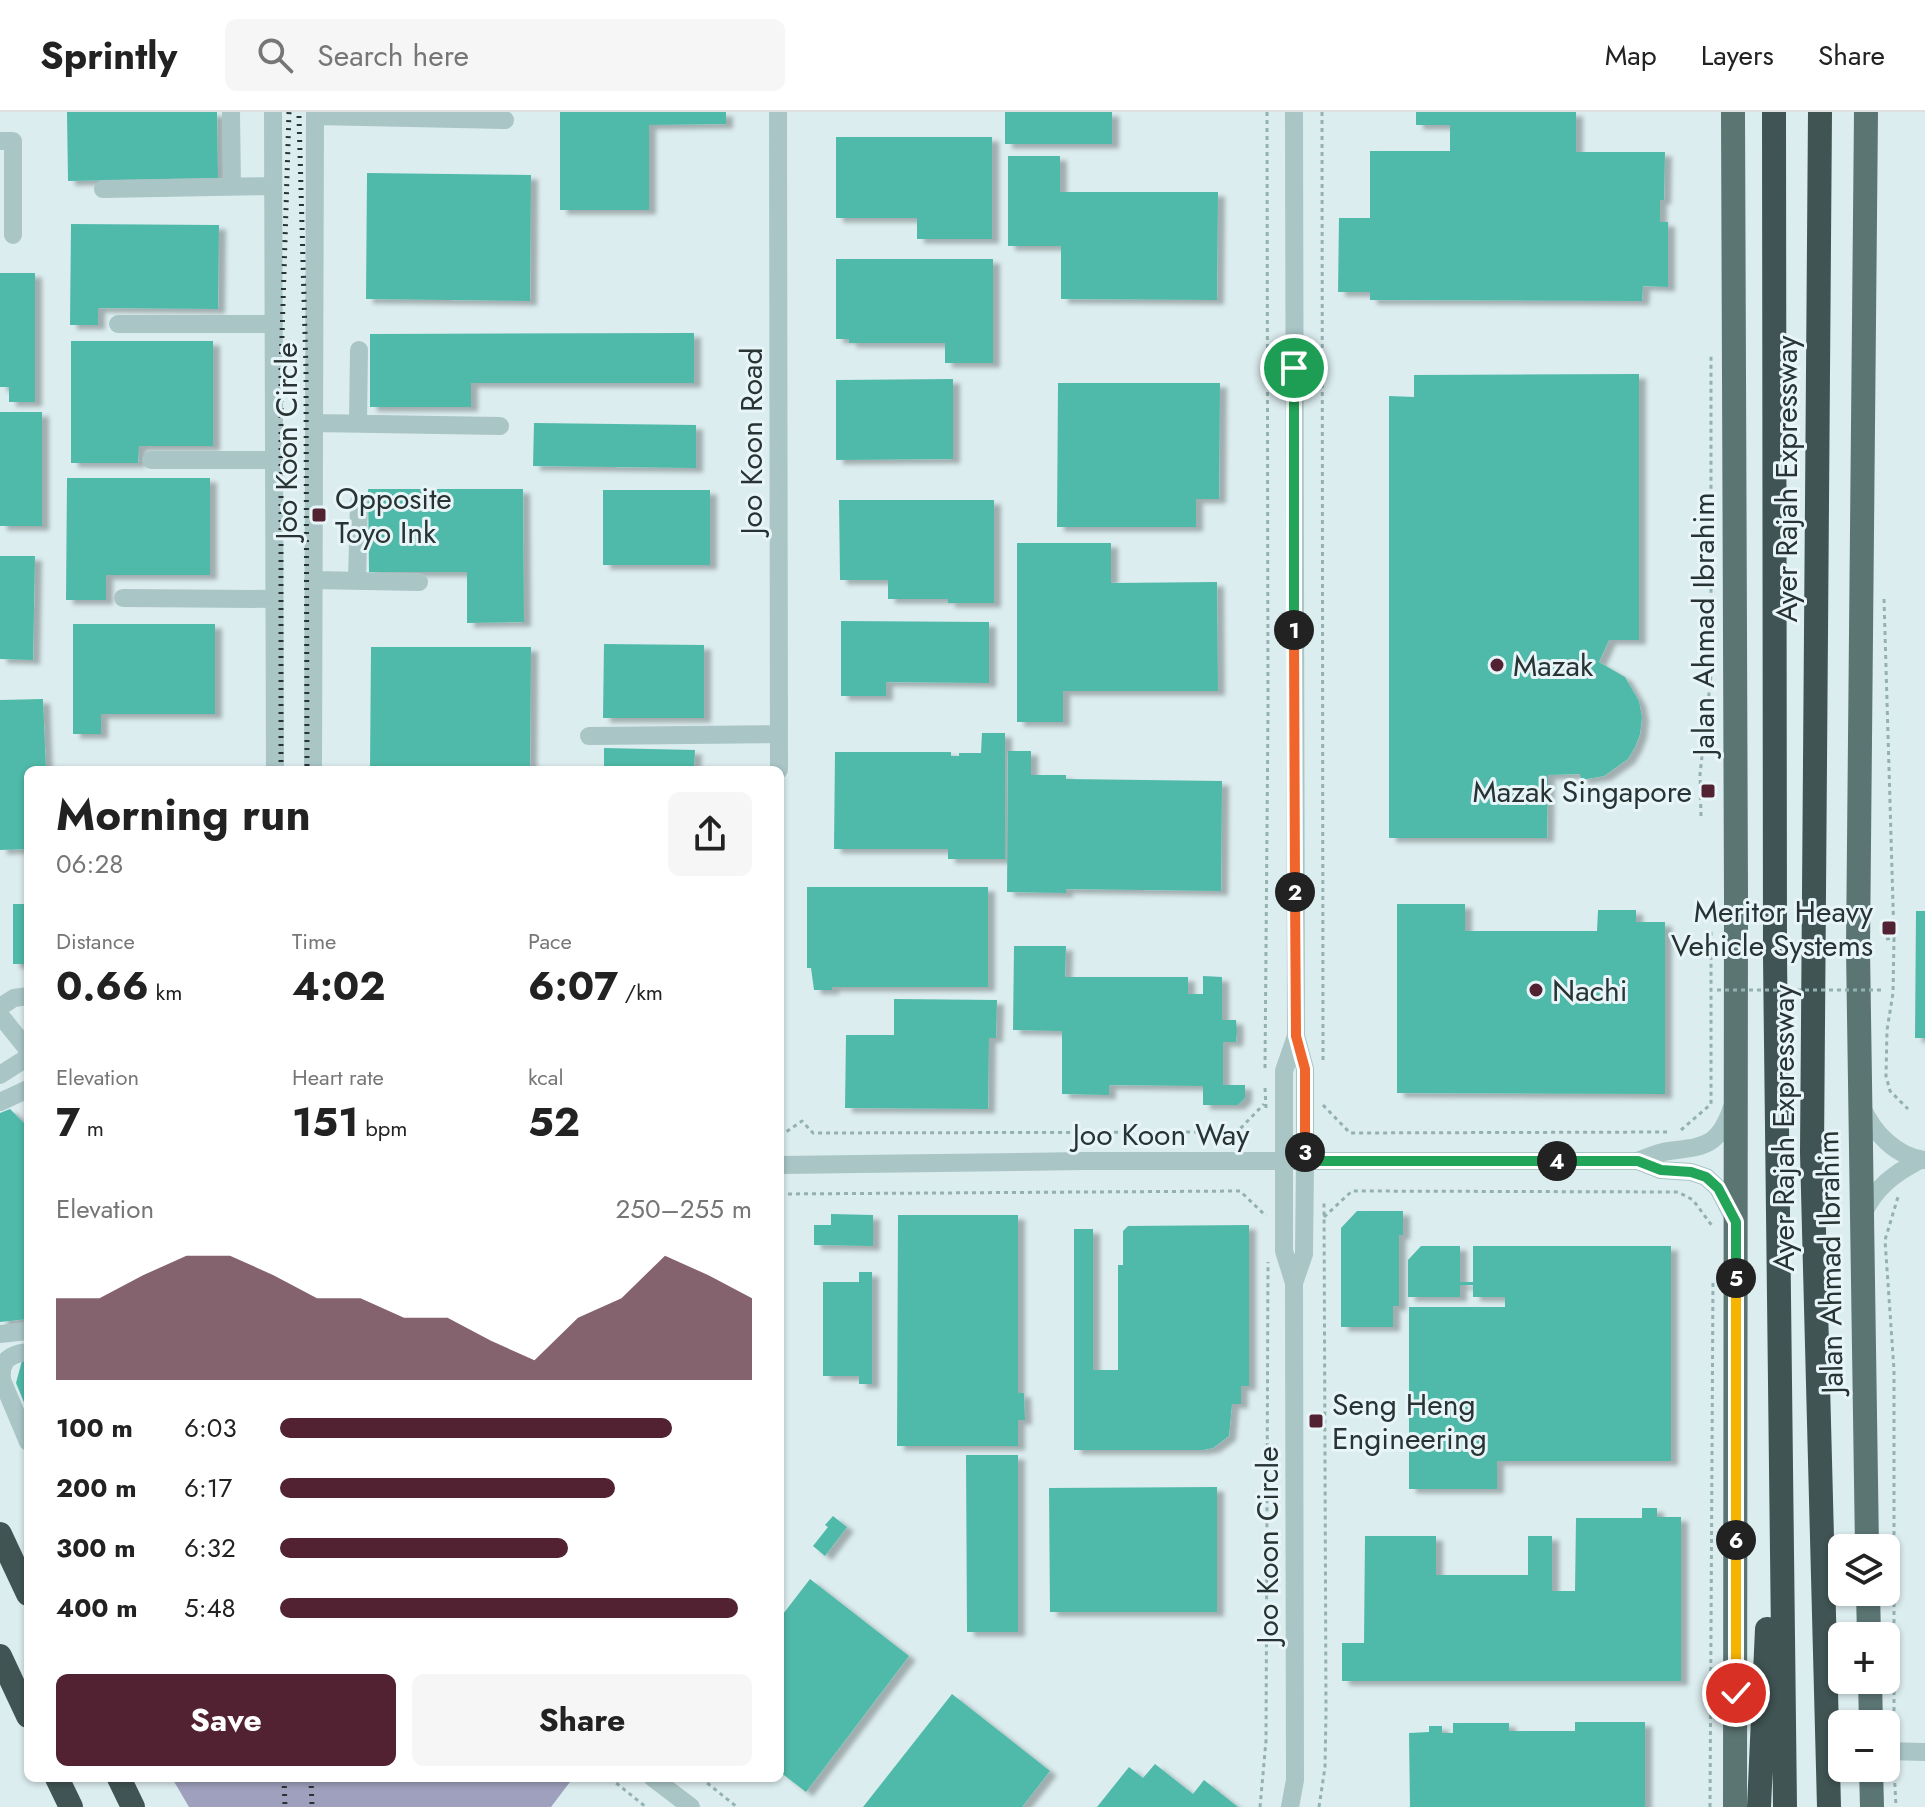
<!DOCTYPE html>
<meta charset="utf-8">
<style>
:root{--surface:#fff;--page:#f6f6f6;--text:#222;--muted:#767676;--line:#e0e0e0;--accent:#522232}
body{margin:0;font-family:Jost,sans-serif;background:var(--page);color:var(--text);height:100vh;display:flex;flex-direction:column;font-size:30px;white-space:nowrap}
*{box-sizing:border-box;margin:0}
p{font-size:26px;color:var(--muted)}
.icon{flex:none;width:44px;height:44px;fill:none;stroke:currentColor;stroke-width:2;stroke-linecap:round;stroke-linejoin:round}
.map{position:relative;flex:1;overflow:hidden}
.drawer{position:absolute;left:24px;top:654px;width:760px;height:1016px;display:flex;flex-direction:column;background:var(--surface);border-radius:12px;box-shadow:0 2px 6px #0004}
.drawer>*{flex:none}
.tools{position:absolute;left:1828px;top:1422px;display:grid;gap:16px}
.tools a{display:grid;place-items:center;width:72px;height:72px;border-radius:12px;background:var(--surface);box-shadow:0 2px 6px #0004;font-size:40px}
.pin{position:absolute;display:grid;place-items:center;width:68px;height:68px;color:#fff;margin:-34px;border:4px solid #fff;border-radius:50%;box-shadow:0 2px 8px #0007}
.km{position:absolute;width:40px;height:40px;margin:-20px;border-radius:50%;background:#222;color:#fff;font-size:22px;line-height:40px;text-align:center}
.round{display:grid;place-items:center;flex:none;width:84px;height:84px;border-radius:12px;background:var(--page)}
.headline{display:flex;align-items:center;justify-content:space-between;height:136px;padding:0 32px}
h1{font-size:44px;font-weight:700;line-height:60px}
.metrics{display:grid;grid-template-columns:repeat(3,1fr);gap:12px;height:136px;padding:8px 32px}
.metrics div{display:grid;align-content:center}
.metrics b{font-size:40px;font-weight:700}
.metrics small{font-size:22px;font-weight:400}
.metrics p{font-size:22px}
.chart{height:224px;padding:16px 32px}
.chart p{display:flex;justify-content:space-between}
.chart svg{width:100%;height:144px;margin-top:8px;fill:var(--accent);opacity:.7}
.action{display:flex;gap:16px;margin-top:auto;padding:16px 32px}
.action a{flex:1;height:92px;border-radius:12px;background:var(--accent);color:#fff;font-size:32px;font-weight:700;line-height:92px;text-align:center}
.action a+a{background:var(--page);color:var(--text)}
ul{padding:0 32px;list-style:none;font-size:26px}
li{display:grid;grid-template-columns:128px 96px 1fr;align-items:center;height:60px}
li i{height:20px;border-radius:10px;background:var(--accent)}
header{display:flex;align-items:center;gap:48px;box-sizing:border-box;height:112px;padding:0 40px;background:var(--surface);border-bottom:2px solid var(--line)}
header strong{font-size:38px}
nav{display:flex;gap:44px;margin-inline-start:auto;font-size:28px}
.search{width:560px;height:72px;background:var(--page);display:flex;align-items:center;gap:20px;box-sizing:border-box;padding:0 28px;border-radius:12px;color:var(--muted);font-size:30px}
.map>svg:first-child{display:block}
</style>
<header>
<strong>Sprintly</strong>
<div class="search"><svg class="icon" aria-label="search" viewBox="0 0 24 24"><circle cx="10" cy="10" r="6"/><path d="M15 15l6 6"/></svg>Search here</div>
<nav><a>Map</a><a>Layers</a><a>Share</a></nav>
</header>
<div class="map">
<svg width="1925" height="1695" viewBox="0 0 1925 1695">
<defs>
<filter id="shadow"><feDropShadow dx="7" dy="4.5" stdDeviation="2" flood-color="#0004"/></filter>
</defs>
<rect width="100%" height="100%" fill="#dcedef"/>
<path fill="#9ea0bd" d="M172,1666H573L551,1695H189Z"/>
<path fill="#50baa9" filter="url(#shadow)" d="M67,0H217L218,66L68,69Z
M560,0H726V12L649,13V98H560Z
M1005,0H1112V32H1005Z
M1416,0H1576V40H1665L1664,88H1660V110H1668V175L1643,174L1642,189L1370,188V180H1338L1339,106H1370V39H1450V13H1416Z
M836,25H992V127H917V106H836Z
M1008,44H1060V80H1218L1217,188L1061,187V134H1008Z
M367,61L531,63L530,189L366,187Z
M71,112L219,113L218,197L98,196V213H70Z
M836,147H993V251H945V231H849V227H836Z
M0,161H35V290H9V275H0Z
M694,221V271H471V295H370V222Z
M71,229H213V334H139L138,351H71Z
M1639,262V528H1609L1599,550L1625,565L1639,589L1642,605L1640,622L1635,635L1628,647L1604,664L1581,668L1580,662L1548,663L1547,726H1389V284L1414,285V263Z
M953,267V347L836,348V268Z
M1058,271H1220L1219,387H1196V415H1057Z
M0,300H42V414H0Z
M534,311L696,313V356L533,354Z
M67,366H210V463H106V488H66Z
M368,377H523L524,510L467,511V460H369Z
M603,378H710V453H603Z
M839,388H994V491H948V487H888V468H840Z
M1017,431H1111V471L1217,470L1218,579H1063V610H1017Z
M0,444H35L33,548L0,547Z
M841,509L989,510V571L886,570V584H841Z
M73,512H215V602H101V622H73Z
M604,532L704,533V606H603Z
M371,535H531L530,658H370Z
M43,587L46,658H28V737L0,738V588Z
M982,621H1005V747H948V737H834L835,640H951V644H959V641H981Z
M604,636L695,638L694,658H604Z
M1008,639H1031V663H1066V667L1222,669L1221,779L1066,777V781L1007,780Z
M807,775H988V875H832V878H814L811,856H807Z
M13,792H28V852H13Z
M1397,792H1465V819H1597L1598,798H1636V810H1665V982L1397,981Z
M1916,799H1925V926H1915Z
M1014,834H1066L1065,865H1188V882H1203V864L1222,865V908H1236L1237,919L1236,930H1223V973H1245V986L1238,993H1203V974L1109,973V983L1062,982V919L1013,918Z
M894,887L997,888L996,926H989L988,997L845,996L846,923H894Z
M10,997L28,1015V1207L0,1210V1001Z
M1357,1099H1403V1123H1399V1194H1393V1215H1341V1116Z
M831,1102L873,1103V1134L814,1133V1113H831Z
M898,1103H1018V1281H1024L1025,1308H1018V1334H897Z
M1249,1113V1274H1241V1292H1232L1229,1324L1213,1336L1203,1338H1074V1117H1093V1258H1118V1153H1123V1119L1128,1114Z
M1421,1134H1460V1170H1473V1134H1671V1349H1497V1377H1409V1195H1505V1185H1473V1173H1460V1185H1408V1148Z
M859,1160H872V1272H859V1264H823V1170H859Z
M23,1245H28V1300L16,1271Z
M966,1343H1018V1520H967Z
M1217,1375V1500H1050L1049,1376Z
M1642,1396H1657V1405H1681V1569H1342V1531H1364L1365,1424H1436V1463H1528V1424H1552V1479H1575L1576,1406H1642Z
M833,1404L847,1415L825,1444L813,1434L828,1415L825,1413Z
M810,1467L909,1544L806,1680L780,1660V1506Z
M952,1582L1050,1659L1022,1695H863Z
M1575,1610H1645V1695H1410L1409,1621L1429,1620V1614H1442V1621H1453V1611H1509V1619H1575Z
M1155,1652L1193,1682L1204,1668L1238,1695H1097L1129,1655L1143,1666Z"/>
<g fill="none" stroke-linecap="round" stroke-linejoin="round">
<path stroke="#94b1b2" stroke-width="3" stroke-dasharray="4 4" stroke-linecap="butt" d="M1322,0L1323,952
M1884,487L1894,826
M1701,704L1700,662L1711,564V244
M1886,827L1894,826L1893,881L1887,918L1886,964L1890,979L1908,997
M1265,956L1268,599L1267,0
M1265,976L1266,996
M1323,993L1350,1021L1667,1020
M1681,1018L1711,992V819
M780,1024L802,1009L813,1021L1237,1020L1264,992
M780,1082L1240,1079L1266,1104
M1324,1105L1352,1079L1678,1080L1693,1088L1713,1115
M1894,1623V1258L1885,1128L1898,1085
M1894,1655L1896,1695
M610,1666L646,1695
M701,1666L737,1695
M1260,1695L1266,1629L1268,1150
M1319,1695L1325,1655L1326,1600L1324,1091
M1710,1695L1713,1167"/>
<path stroke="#a9c5c6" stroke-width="18" d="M231,0L232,75
M273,0L275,658
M778,0L779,658
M1294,0L1296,924L1305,957V1049L1304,1142L1294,1171
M315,4L505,8
M0,29H13V123
M103,77L273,74
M118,212H274
M314,311L500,314
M358,311L359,238
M151,348H274
M313,468L419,470
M357,469L359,390
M123,486L274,487
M589,624L779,622
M313,658L315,0
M0,895L14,886L28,884
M0,903L28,938
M0,963L28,945
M0,990L28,977
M1862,995C1873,1020 1896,1045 1925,1048
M1638,1049L1661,1058L1691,1060L1706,1065L1718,1076L1734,1107
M780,1053L1085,1049H1638C1646,1046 1654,1042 1663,1040C1701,1034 1718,1038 1732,995
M1863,1103C1874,1076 1895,1061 1920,1048
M0,1222L28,1219
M28,1240C10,1242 0,1248 2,1268L28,1330
M1886,1639L1925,1640
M653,1666L691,1695
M1290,1695L1295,1668L1294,1171L1284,1139V959L1296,924"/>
<path stroke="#5b7573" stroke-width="24" d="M1733,0L1736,786L1735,1695
M1866,0L1858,837L1867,1436
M1868,1480L1869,1524
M1870,1568L1871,1612
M1871,1656L1872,1695"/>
<path stroke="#405453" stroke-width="24" d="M1774,0L1775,845L1785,1695
M1820,0L1812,1041L1829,1695
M0,1422L28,1482
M0,1544L28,1604
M57,1666L71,1695
M119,1666L133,1695
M1759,1695L1767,1517"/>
<path stroke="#283433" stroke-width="5" stroke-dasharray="2 6" stroke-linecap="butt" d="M299,4L306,258L307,658
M281,658V256L289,0
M284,1666L285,1695
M311,1666L312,1695"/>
<path stroke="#94b1b2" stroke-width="3" stroke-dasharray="4 4" stroke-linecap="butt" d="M1717,878H1884"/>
</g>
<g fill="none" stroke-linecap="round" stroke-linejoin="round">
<defs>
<path id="split-1" d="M1294,256V518"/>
<path id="split-2" d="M1294,518L1295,780"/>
<path id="split-3" d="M1295,780L1296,924L1305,957V1040"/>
<path id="split-4" d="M1305,1040V1049H1557"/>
<path id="split-5" d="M1557,1049H1638L1661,1058L1691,1060L1706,1065L1718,1076L1736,1110V1166"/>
<path id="split-6" d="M1736,1166V1428"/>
<path id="split-7" d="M1736,1428V1581"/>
</defs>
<use href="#split-1" stroke="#fff" stroke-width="16"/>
<use href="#split-2" stroke="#fff" stroke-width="16"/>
<use href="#split-3" stroke="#fff" stroke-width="16"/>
<use href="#split-4" stroke="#fff" stroke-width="16"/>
<use href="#split-5" stroke="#fff" stroke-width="16"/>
<use href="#split-6" stroke="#fff" stroke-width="16"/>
<use href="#split-7" stroke="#fff" stroke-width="16"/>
<use href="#split-1" stroke="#22a559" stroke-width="10"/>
<use href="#split-2" stroke="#f0652b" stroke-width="10"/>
<use href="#split-3" stroke="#f0652b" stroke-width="10"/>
<use href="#split-4" stroke="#22a559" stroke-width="10"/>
<use href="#split-5" stroke="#22a559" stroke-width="10"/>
<use href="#split-6" stroke="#f5b400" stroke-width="10"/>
<use href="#split-7" stroke="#f5b400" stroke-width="10"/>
</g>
<g fill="#522232" stroke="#e8f5f8" stroke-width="3">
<rect x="311" y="395" width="16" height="16" rx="4"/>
<circle cx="1497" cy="553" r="8"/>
<rect x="1700" y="671" width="16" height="16" rx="4"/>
<rect x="1881" y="808" width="16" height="16" rx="4"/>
<circle cx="1536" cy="878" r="8"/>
<rect x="1308" y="1301" width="16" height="16" rx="4"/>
</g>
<g text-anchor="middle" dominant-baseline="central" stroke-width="6" stroke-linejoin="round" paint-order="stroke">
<g font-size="30" fill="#283433" stroke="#e8f5f8">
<text transform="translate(286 329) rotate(-90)">Joo Koon Circle</text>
<text transform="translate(751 329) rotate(-90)">Joo Koon Road</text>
<text transform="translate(1786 367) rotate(-90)">Ayer Rajah Expressway</text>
<text transform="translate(1703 512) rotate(-90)">Jalan Ahmad Ibrahim</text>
<text transform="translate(1783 1016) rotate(-90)">Ayer Rajah Expressway</text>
<text x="1161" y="1022">Joo Koon Way</text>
<text transform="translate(1830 1150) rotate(-91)">Jalan Ahmad Ibrahim</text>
<text transform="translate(1267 1433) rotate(-90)">Joo Koon Circle</text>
</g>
<g font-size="30" fill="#283433" stroke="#e8f5f8" text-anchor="start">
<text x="335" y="386">Opposite<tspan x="335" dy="34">Toyo Ink</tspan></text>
<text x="1513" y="553">Mazak</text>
<text x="1692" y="679" text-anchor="end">Mazak Singapore</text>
<text x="1873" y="799" text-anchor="end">Meritor Heavy<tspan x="1873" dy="34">Vehicle Systems</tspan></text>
<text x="1552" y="878">Nachi</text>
<text x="1332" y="1292">Seng Heng<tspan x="1332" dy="34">Engineering</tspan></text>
</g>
</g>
</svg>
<div class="tools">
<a><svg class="icon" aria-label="layers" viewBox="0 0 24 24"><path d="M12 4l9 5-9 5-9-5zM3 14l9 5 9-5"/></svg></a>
<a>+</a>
<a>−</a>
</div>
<div class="pin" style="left:1294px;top:256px;background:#1e9e55"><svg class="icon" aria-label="arrive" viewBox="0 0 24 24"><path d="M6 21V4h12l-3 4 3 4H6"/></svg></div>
<div class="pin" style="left:1736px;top:1581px;background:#d93025"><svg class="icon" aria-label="check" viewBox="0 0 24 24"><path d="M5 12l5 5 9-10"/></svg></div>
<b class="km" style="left:1294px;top:518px">1</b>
<b class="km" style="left:1295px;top:780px">2</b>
<b class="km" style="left:1305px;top:1040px">3</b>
<b class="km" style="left:1557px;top:1049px">4</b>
<b class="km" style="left:1736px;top:1166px">5</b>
<b class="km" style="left:1736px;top:1428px">6</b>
<section class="drawer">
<div class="headline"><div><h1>Morning run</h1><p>06:28</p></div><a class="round"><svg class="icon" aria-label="share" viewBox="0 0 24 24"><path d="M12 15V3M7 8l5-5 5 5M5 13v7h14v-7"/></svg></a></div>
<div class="metrics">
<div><p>Distance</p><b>0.66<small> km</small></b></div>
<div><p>Time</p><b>4:02</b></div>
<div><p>Pace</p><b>6:07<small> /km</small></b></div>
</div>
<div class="metrics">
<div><p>Elevation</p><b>7<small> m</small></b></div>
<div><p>Heart rate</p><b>151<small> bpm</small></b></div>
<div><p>kcal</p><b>52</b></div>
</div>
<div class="chart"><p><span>Elevation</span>250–255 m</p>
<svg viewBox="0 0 160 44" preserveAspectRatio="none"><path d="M0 44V19L10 19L20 12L30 6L40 6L50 12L60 19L70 19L80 25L90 25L100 32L110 38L120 25L130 19L140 6L150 12L160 19V44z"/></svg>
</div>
<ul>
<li><b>100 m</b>6:03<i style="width:83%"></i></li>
<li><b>200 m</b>6:17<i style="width:71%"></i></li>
<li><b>300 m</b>6:32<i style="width:61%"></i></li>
<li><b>400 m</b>5:48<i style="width:97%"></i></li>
</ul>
<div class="action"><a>Save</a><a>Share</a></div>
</section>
</div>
